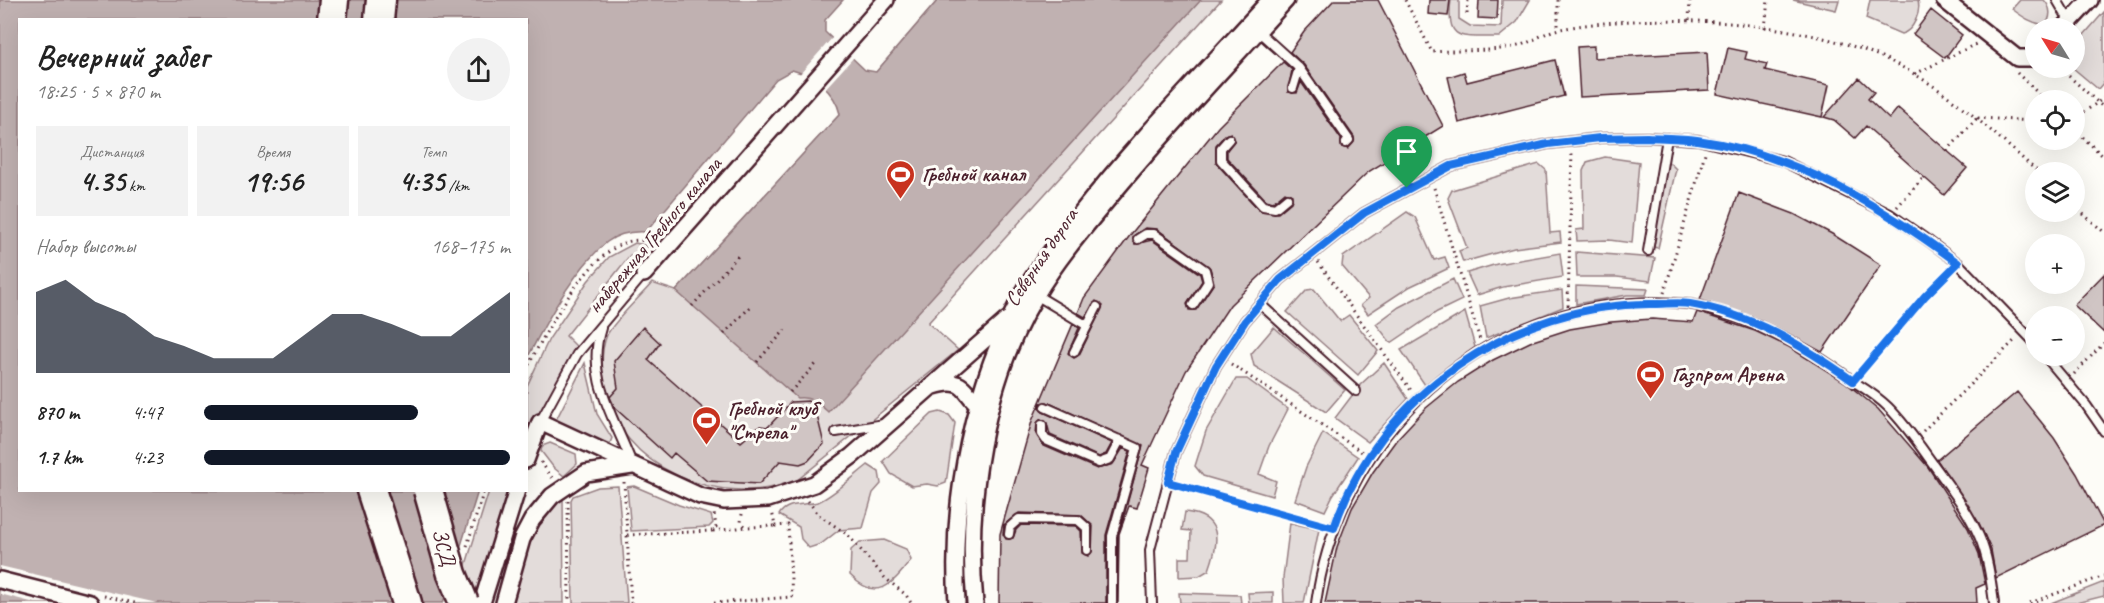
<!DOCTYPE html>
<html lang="ru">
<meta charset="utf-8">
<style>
:root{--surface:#fff;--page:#f2f2f2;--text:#222;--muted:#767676;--accent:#111827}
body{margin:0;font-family:Caveat,sans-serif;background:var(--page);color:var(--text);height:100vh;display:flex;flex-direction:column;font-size:22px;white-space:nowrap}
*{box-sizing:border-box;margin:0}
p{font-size:20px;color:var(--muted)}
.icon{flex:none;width:33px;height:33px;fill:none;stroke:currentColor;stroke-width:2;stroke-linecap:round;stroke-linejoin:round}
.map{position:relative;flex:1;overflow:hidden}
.drawer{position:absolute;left:18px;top:18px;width:510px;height:474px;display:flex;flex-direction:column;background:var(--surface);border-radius:0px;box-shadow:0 6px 24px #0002}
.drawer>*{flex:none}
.needle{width:39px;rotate:307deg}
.fabs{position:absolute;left:2025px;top:18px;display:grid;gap:12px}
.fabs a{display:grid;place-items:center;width:60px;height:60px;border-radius:50%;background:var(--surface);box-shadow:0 6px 24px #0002;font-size:30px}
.pin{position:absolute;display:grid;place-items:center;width:51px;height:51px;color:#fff;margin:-62px -26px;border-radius:50% 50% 50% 0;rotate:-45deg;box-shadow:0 0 6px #0007}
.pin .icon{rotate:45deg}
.round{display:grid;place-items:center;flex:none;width:63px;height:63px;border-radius:32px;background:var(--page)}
.headline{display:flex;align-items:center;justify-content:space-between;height:102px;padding:0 18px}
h1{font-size:33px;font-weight:600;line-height:45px}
.metrics{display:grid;grid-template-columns:repeat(3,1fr);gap:9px;height:102px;padding:6px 18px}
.metrics div{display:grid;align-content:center;border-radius:0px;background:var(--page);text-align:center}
.metrics b{font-size:30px;font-weight:600}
.metrics small{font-size:16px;font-weight:400}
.metrics p{font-size:16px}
.chart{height:168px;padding:12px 18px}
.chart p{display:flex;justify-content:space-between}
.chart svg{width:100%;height:108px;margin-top:6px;fill:var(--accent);opacity:.7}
ul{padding:0 18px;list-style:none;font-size:20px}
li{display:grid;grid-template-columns:96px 72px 1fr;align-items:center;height:45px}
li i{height:15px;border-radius:8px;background:var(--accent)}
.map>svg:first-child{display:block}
</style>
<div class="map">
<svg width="2104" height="603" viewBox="0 0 2104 603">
<rect width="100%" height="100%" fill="#fdfcf7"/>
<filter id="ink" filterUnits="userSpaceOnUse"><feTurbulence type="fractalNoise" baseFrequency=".0167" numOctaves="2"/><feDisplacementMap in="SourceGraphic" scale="12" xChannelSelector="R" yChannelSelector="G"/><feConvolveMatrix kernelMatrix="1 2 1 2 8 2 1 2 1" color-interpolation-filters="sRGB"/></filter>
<g filter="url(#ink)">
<path fill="#e3dcda" stroke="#967e82" stroke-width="1.5" d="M938,0H1221L928,323L958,350L796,481C721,509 618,470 604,385C602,371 601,349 607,335C613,322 641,296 652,283L676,291L840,114Z
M1451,0H1459V19L1470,26L1501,27L1502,0H1530L1517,22L1499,37C1464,36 1445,44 1451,0Z
M1793,0H1839L1836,10Z
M1870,0H1918C1921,12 1914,31 1901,34L1866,19Z
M2020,0H2044C2051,7 2052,17 2045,25C2031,23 2023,17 2012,9Z
M2104,12V82L2098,89L2073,68L2075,45Z
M1605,157L1639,162L1632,243L1609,240L1577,241L1576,230L1584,229L1583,171L1587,162Z
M1670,163L1676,169L1658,248L1653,247L1666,165Z
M1539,164L1546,170L1550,233L1560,232L1561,242L1514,248L1463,262L1459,251L1467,248L1448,198L1452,190Z
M1407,212L1415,217L1434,260L1445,257L1449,268L1409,287L1368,314L1361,305L1369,298L1342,266L1343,257Z
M635,243L648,246L643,252L648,257L643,264L630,255L566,336L578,348L561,374L527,448V386L549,339L588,281L609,257Z
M1576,252L1655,258L1650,281L1617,277H1577Z
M1560,253L1563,277L1503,287L1477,295L1467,273L1497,264Z
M1453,279L1462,300L1437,312L1391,343L1376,324L1399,307Z
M1576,286L1648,289L1646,295H1627L1576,304Z
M1314,289L1340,321L1349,315L1378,351L1358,375L1287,312L1307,290Z
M1562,290L1563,307L1486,338L1480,306L1509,298Z
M1465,312L1475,347L1425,385L1401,350Z
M1274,327L1345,390L1326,412L1254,366L1251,354Z
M585,363L597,414L612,438L609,446L556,420Z
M1384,363L1408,399L1368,442L1335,418L1360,385Z
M1236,379H1247L1288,409L1269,446L1259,474L1276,481L1272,496L1203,476L1195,466L1206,431Z
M940,412L949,415L955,423L946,483L938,486L927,484L912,486L891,474L883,461L932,414Z
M1323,433L1358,457L1333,495L1325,511L1295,500L1306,467Z
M550,443L576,454L577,464L564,476L554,468L541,451L542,446Z
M868,465L879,472L881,484L873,493L863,528L839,530L821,544L809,548L801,539L799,527L779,515C787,501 804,506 818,502C833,496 855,475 868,465Z
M618,486L627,603H573L571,500L573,496L598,487Z
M634,486L679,505L711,515L713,523L709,527L631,531L627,487Z
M489,491H511L475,603H454Z
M563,496L564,603H513C521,565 532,521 563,496Z
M1185,512C1222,516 1220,540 1209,570L1199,576L1179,577V558H1190L1191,531L1182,530Z
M1290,523L1319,529L1304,603H1284L1283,578Z
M884,540L906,549L911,560C892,585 877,603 850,575L851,550L860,542Z
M2104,582V596L2076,603H2051Z
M1273,592V603H1249L1248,593Z
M1179,593L1240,595L1241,603H1180Z"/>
<path fill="#c0b1b1" stroke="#91777b" stroke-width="1.5" d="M0,0H843L825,20V32L865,70L876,72L938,0H1201L828,412C818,403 811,396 797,398L676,291L840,114C835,91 814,76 792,70L776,79L646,232C633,231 619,233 607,242C575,268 545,323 527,359L526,20H20V490L478,491L443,603H0Z"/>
<path fill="#fdfcf7" d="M833,37L854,57L823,91L807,77L799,75Z
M0,566L118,594L157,603H35L0,594Z"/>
<path fill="#d0c5c4" stroke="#4a1f2b" stroke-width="1.5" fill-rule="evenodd" d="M1334,0H1378L1443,126L1368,172L1230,305L1186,371L1142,465L1149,468L1137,508L1129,506L1119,534L1118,603V537L1143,446L1047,402L1041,403L1039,408L1043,412L1112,443L1106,454L1099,457L1050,435L1047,423L1041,419L1037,423L1036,434L1044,446L1097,469L1113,464L1123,448L1130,451L1106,535V603H999L1000,534L1032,421L1073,324L1079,328L1068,353L1074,358L1079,355L1103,306L1096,301L1085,317L1078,313L1084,298L1131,234L1218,127L1283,62L1292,70L1288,92L1297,93L1301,82L1341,139V147L1348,149L1354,142V137L1304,65L1290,52L1304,32ZM1231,133L1235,140L1227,150V158L1266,200L1273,202L1285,192L1292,195L1291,202L1278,213L1259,210L1216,163V145L1225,135ZM1145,228L1157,229L1210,268L1214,283L1196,310H1189L1187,304L1202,281L1200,274L1152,240L1135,244L1133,236ZM1019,513L1081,515L1093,526L1092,552L1088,556L1082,553L1081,531L1076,526L1021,525L1016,530L1013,538L1006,539L1003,534L1004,525Z
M1429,0H1450L1448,16L1428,14Z
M1479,0H1498L1497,19L1478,18Z
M1931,10L1962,35L1945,58L1913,34Z
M1594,46V58L1707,52L1709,90L1580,97L1577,47Z
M1728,48L1747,52L1745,59L1767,64L1765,70L1829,85L1822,117L1717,94Z
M1555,60L1564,96L1459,123L1448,77L1464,72L1467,82Z
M1859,78L1874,92L1868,99L1889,119L1898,108L1967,168L1944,195L1866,126L1855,138L1834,120L1824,117Z
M1739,193L1794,214L1832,234L1881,265L1822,352L1760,320L1700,300Z
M2104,274V333L2074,305Z
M1697,312L1755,331L1789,347L1845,382L1878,409L1928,467L1968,528L1979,554L1985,584L1976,588L1977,603H1325L1337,547L1352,508L1373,472L1397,439L1426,408L1458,382L1493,360L1530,342L1570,329L1611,322L1652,319L1693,322Z
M643,327L660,343L648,360L741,442L760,426L768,427L791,402L808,401L816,411L824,444L808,461L800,464L780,461L759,484L707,481L674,453L670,458L615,408L610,397L618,388L614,361Z
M2017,392L2054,438L2077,474L2104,525L1996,578L1991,550L1979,523L1937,460Z"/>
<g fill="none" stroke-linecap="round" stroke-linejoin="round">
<defs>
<path id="service" d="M2057,0L2070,22
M1258,31L1299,68L1293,88
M1299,68L1349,140L1346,143
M1229,139L1221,148V160L1263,206L1275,208L1287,198
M1138,239L1146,234H1154L1205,270L1208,282L1193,305
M1648,251L1667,138
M1036,295L1086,325
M1260,304L1356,391
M601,328C585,378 615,418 632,464
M1074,352L1097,307
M2045,356L2086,405L2104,431
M1045,407L1137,448L1112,536V603
M540,422L577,354L644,274
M1042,425V434L1046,440L1099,463L1110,459L1120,440
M836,432L884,424
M1009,534L1010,527L1019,519L1078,520L1087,528V550
M1152,603L1150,550L1176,452L1216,366L1245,321L1280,280L1364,213L1451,166L1548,144L1600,138L1647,137L1698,140L1783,161L1890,214L1930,242L1958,263L2036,344
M1316,603C1342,420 1501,286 1688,304C1699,305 1711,310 1721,313C1772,327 1814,352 1856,383C1867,390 1879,398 1888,407C1903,422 1916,440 1928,457C1946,482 1966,507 1979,536C1988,556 1991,581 1994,603"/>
<path id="minor" d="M1944,0L2017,58H2036
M2064,28L2090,0
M644,274L886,0
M934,386C971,374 963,401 984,406
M526,460L540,422L700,496L724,501L768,499L814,484L852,456L1007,320
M0,580L90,603
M482,603L517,490
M504,603L522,539L532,520L552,496L586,473L632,466
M957,603C950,499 973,382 1024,292C1039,265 1059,242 1077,218C1137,141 1205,72 1270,0
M975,603C965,505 984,381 1036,295C1059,256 1090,221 1119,186C1172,123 1230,62 1286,0"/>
<path id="motorway" d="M332,20L334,0
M379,20L381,0
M371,490L407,603"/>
</defs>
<use href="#service" stroke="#4a1f2b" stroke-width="12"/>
<use href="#minor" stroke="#4a1f2b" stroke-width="20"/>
<use href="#motorway" stroke="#4a1f2b" stroke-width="33"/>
<path stroke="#4a1f2b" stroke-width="3" stroke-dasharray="1.5 4.5" stroke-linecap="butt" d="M1405,0L1432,52C1458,50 1494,52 1518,46C1533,42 1546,31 1560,29C1654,11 1814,20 1898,65C1950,92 1994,133 2038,172
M1558,0V29
M1467,14L1468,0
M1689,20L1690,0
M1765,28L1768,0
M2060,68L2104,108
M2017,73L2045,100
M1915,74L1976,44
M1978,118L2036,121
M2074,119L2104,98
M2074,129L2104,157
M1947,151L1977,118
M1434,188L1480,340
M2074,206L2104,232
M1897,207L1924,177
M1318,262L1413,393
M628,279L626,275L632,264
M1664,293L1705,153
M692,306L739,255
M1568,306L1572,151
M724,334L753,304
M757,362L785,330
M1231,364L1362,452
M526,370C545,334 601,221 652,243
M1859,373L1951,271
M2074,374L2104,343
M790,392L818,362
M1923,431L2016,339
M541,462L553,479
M624,482L631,603
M1177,484L1326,526
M568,501L569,603
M808,501L819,515L848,535L885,578L906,595L911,603
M742,514L741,522L746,527L775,526L772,511
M713,531L746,527
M627,535L712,531L716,527L714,513
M467,546L484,490
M104,596L135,603
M714,603L792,597L788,525L775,526
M2030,603L2104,576"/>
<use href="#service" stroke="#fdfcf7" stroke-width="8"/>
<use href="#minor" stroke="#fdfcf7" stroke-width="15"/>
<use href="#motorway" stroke="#fdfcf7" stroke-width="28"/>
<defs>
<path id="motorway-bridge" d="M428,490L452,574L464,603"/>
</defs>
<use href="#motorway-bridge" stroke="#4a1f2b" stroke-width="33" stroke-linecap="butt"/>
<use href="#motorway-bridge" stroke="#fdfcf7" stroke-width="28"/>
</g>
</g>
<g fill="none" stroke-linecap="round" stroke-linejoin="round" filter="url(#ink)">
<defs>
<path id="route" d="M1647,137C1664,138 1681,138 1697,140C1794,153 1881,206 1958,263L1925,296L1853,381C1804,346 1751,314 1690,304C1679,302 1666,304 1654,304C1515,302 1378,395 1334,528L1168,482L1176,452L1216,366L1245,321L1280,280L1364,213L1451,166L1548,144L1600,138Z"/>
</defs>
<use href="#route" stroke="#fff" stroke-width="12"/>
<use href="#route" stroke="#1a73e8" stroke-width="8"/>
</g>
<defs>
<symbol id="stadium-pin" viewBox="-11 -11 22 30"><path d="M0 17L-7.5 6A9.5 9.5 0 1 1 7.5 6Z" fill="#c8321e" stroke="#fdfcf7"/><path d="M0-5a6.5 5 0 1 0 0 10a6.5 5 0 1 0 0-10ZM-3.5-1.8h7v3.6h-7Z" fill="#fff"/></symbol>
</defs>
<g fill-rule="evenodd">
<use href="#stadium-pin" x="884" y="158" width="33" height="45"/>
<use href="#stadium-pin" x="1634" y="358" width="33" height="45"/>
<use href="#stadium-pin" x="690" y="404" width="33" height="45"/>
</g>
<g text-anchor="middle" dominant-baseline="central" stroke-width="6" stroke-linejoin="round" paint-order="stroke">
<g font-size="21" font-weight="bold" fill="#4a1f2b" stroke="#fdfcf7" text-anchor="start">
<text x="922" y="174">Гребной канал</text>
<text x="1672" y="374">Газпром Арена</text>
<text x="728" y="408">Гребной клуб<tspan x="728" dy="24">"Стрела"</tspan></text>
</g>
<g font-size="21" fill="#4a1f2b" stroke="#fdfcf7">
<text transform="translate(654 235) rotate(-50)">набережная Гребного канала</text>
<text transform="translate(1041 257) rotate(-56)">Северная дорога</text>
<text transform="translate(444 547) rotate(74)">ЗСД</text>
</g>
</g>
</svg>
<div class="fabs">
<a><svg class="needle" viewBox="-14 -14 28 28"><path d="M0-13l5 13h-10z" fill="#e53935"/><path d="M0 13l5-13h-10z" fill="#767676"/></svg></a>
<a><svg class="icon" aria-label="locate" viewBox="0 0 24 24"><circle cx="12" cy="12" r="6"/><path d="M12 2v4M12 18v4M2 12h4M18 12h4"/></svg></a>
<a><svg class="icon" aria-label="layers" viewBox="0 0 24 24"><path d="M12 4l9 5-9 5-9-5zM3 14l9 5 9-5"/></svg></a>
<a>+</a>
<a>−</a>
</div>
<div class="pin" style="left:1407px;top:188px;background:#1e9e55"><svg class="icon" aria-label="arrive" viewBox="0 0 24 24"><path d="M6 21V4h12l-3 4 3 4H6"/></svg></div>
<section class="drawer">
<div class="headline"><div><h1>Вечерний забег</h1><p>18:25 · 5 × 870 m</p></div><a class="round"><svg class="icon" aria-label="share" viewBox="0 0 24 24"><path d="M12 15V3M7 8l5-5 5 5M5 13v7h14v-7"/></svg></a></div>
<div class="metrics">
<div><p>Дистанция</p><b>4.35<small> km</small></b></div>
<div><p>Время</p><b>19:56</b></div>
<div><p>Темп</p><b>4:35<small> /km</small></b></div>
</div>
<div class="chart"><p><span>Набор высоты</span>168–175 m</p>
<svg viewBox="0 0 160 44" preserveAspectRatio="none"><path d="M0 44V11L10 6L20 15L30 20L40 29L50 33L60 38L70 38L80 38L90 29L100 20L110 20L120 24L130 29L140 29L150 20L160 11V44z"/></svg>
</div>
<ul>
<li><b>870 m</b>4:47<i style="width:70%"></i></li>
<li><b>1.7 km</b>4:23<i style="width:100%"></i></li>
</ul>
</section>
</div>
